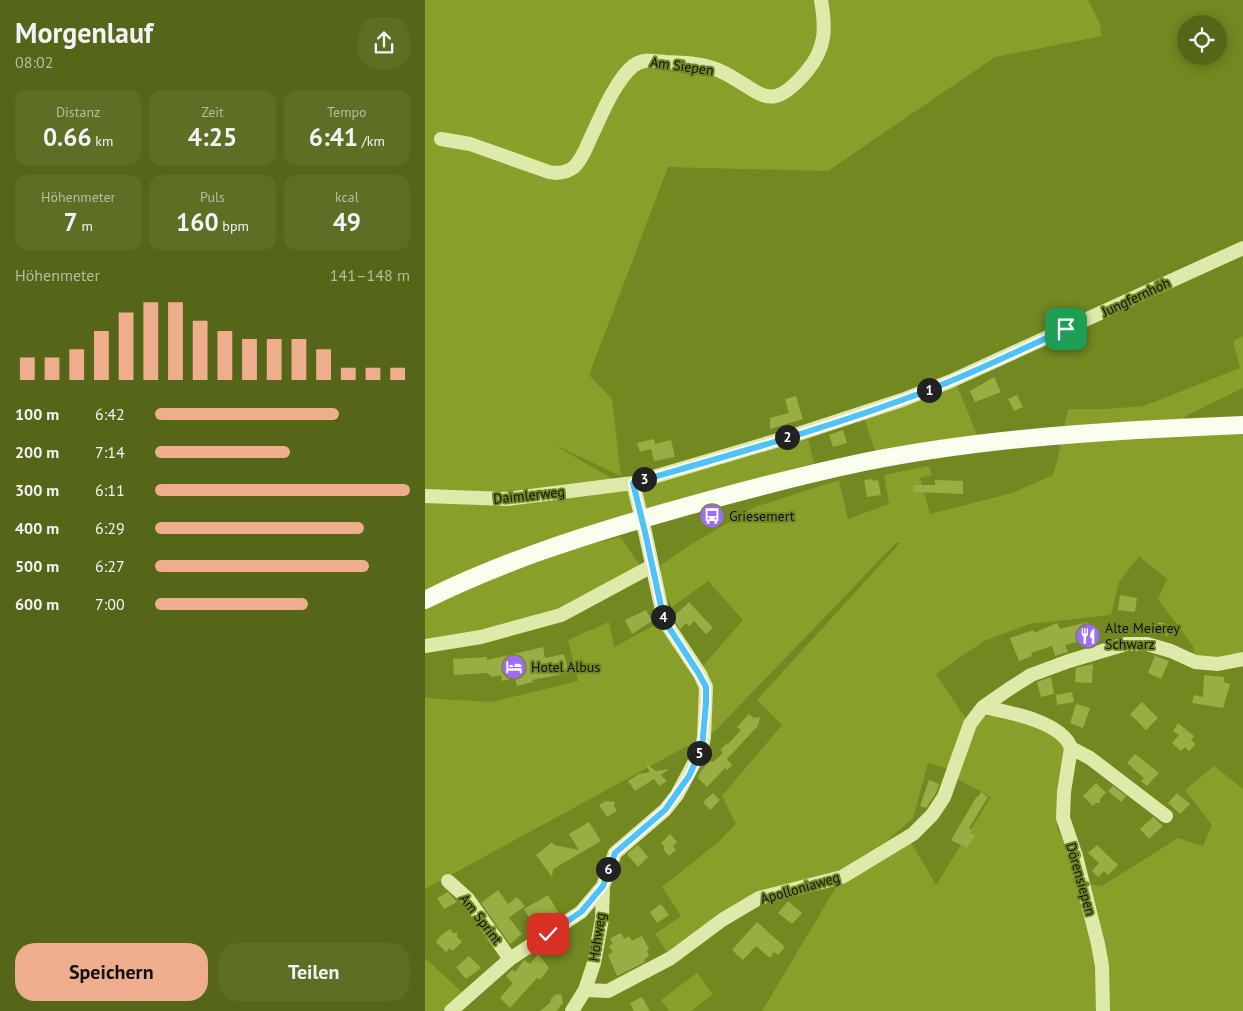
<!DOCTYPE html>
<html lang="de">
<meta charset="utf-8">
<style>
:root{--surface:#566618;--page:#5f6e25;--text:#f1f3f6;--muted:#b6bda2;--accent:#eead8d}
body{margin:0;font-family:"PT Sans",sans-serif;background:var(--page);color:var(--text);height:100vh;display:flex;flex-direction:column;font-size:19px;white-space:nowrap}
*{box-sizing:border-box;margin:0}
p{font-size:16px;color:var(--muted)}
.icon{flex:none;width:28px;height:28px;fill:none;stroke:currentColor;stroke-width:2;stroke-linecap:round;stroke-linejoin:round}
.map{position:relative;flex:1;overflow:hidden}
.side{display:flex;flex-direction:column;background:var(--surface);width:425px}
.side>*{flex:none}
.buttons{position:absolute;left:752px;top:15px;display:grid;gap:10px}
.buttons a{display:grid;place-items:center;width:50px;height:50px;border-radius:50%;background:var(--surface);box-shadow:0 2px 12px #0003;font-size:25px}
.pin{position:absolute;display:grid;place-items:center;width:42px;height:42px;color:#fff;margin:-21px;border-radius:10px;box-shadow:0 2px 8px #0006}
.km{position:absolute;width:25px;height:25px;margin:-12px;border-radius:50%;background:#222;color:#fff;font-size:14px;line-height:25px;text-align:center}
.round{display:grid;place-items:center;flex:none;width:52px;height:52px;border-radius:20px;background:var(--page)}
.overview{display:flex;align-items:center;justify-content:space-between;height:85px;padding:0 15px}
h1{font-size:28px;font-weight:600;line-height:38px}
.stats{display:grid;grid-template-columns:repeat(3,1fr);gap:8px;height:85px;padding:5px 15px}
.stats div{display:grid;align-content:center;border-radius:12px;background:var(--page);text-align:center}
.stats b{font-size:25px;font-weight:600}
.stats small{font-size:14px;font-weight:400}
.stats p{font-size:14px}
.chart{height:140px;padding:10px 15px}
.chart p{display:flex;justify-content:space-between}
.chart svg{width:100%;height:90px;margin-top:5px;stroke:var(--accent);stroke-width:6}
.cta{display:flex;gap:10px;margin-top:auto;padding:10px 15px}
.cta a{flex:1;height:58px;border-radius:20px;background:var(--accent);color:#111;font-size:20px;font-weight:600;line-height:58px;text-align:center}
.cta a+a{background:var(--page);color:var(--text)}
ul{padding:0 15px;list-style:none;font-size:16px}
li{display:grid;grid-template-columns:80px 60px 1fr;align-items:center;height:38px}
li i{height:12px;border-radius:6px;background:var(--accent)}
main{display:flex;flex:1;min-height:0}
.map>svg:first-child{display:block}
</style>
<main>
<section class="side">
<div class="overview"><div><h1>Morgenlauf</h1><p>08:02</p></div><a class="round"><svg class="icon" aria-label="share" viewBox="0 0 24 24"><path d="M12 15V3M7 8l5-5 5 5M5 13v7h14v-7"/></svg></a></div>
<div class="stats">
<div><p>Distanz</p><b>0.66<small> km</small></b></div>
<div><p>Zeit</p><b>4:25</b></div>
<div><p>Tempo</p><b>6:41<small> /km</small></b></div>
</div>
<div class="stats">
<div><p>Höhenmeter</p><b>7<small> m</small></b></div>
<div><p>Puls</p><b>160<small> bpm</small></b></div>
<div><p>kcal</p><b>49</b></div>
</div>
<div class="chart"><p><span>Höhenmeter</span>141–148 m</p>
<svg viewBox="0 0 160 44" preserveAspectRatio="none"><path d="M5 44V33M15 44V33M25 44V29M35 44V20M45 44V11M55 44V6M65 44V6M75 44V15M85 44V20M95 44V24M105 44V24M115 44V24M125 44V29M135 44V38M145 44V38M155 44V38"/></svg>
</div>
<ul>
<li><b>100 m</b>6:42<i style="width:72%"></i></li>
<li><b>200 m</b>7:14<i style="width:53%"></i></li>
<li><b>300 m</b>6:11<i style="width:100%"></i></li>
<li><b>400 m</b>6:29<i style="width:82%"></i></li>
<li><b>500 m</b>6:27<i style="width:84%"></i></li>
<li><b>600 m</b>7:00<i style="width:60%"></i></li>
</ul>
<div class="cta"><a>Speichern</a><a>Teilen</a></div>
</section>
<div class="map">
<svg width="818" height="1011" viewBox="0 0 818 1011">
<rect width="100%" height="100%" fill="#728820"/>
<path fill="#88a02a" d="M0,0H663L675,24L677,36L570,57L403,171L243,167L164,375L187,399L196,476L128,444L198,485L82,499L0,496Z
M818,336V388L761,416L752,427L818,425V659L770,662L768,646L733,599L742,579L714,556L694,582L686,615L604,624L559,641L511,674L542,720L524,769L503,763L488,818L463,840L415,871L335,894L246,958L230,934L256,916L237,887L292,843L311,824L297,796L357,725L332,700L475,543H471L290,731L0,889V698L66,702L153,681L143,640L184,622L189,647L239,620L276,668L318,620L283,581L247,607L236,586V565L265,545L330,507L414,480L423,519L464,504L459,475L504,466L507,475L495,478L505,514L587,493L628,475C635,453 638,432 643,409H681L719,406L815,368L808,341Z
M532,385L553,437L451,455L439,417Z
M383,439L389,463L220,510L215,485Z
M203,487L208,513L94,550L0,590V502Z
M196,537L215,566L136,615L0,646V600L95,560Z
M560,716H591L631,736L641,750L633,795L632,828L658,883L677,886L753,838L778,846L787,825L760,790L789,766L818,789V1011H337L416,879L484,839L511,885L566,797L530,778L548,726Z
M0,958L37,992L17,1011H0Z
M272,973L288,994L266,1011H244L236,1000Z"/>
<path fill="#98ae44" d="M569,377L576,392L550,402L545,391Z
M592,395L598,407L589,411L583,399Z
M371,396L378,419L345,429V418L364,413L360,399Z
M418,430L422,443L408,447L404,435Z
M229,439L230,444L246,440L250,457L229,461L226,449L215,452L212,443Z
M448,479V481L453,480L456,495L442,497L439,480Z
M510,480L538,481V494L488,492V485H510Z
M695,595L712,598L710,612L693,610Z
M264,602L288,628L281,634L269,621L264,626L261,623L255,629L248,617Z
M221,610L227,621L207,634L200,620Z
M663,622L667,638L640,645L643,652L630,656L627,646L606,653L607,656L594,661L585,638L608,630L609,633L632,623L635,629Z
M733,622L745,625L743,636L730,633Z
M118,647L120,658L139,654L144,673L107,680L108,682L92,686L90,678L77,681L76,675L67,677L62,673L29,675L28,659L62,657V660Z
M730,656L744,661L736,679L723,673Z
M668,664L667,683L650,682L651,668Z
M779,675L799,677V682L805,684L798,708L767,703L769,695L778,697Z
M626,677L629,694L616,697L612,682Z
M647,692L649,702L632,705L631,695Z
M717,702L733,718L721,730L705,714Z
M651,704L665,708L658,728L645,723Z
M324,714L329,718L335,717L333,726L302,759L307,765L302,770L300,768L282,787L273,778L276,771L285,761L288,762L298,753L295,750L302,743L303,744L316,730L312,727Z
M753,723L769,736L766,740L771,744L764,751L760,747L756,751L747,743L754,735L748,731Z
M710,754L734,773L722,786L716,781L719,778L702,763Z
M220,763L231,771L244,769L236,775L242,781L234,786L229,779L210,791L203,781L214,774L225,772Z
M504,780L514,784L511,793L501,808L495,806Z
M671,783L681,793L675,799V803H671L668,806L658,796Z
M688,786L701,796L696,802L683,791Z
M556,792L563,797L544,828L547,830L545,833L550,836L542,848L526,840L552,796L553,797Z
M288,793L295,800L285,810L278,802Z
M752,793L765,804L755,814L743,803Z
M181,801L190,802L189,806L192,811L182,817L174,805Z
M728,817L738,826L724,839L715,829Z
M164,822L176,841L128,869L127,877L111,855L127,842L129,845L154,850L144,834Z
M245,834L252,842L248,846L251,850L244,856L238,849L240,847L236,843Z
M213,845L223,857L213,867L202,854Z
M672,845L693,865L683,875L679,871L673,877L667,871L674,863L663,853Z
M73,890L83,904L92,897L100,906L84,918L97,934L85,944L56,903Z
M23,892L32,902L19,909L12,898Z
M123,895L133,912L118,921L114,916L106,921L99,909Z
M363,901L377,913L367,924L353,913Z
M236,904L244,915L232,923L225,912Z
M332,922L360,947L353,955L349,952L345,958L331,946L318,960L307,950Z
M25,929L28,933H32V937L37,942L27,951L25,948L21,952L11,942L15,936Z
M196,933L199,939L204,936L207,941L217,936L224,949L222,951L224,956L219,960L220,962L192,976L183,955L188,952L184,946L188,944L185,938Z
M113,954L124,968L115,980L112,978L85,1008L75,998L88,983L81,976L87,970L90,972L99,960L105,964Z
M44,956L56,968L41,979L31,967Z
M136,994L138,1003L131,1011H115L126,1002L125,1000L130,995Z
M217,997L225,1011H209L205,1003Z"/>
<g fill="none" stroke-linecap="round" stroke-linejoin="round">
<path stroke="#deeaaa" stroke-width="14" d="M16,139L45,144L124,172C133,174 141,173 149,167C157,160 162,146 166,137C176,116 190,81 208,66C218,58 229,61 241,62C258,63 277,63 293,70C335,88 342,119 382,71C401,48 401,29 396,0
M0,496L82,499L208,483L367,436L477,400L526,381L818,248
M0,646L56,637L136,615L227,566
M558,707C582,712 637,721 646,748L639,792L638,818L651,856L673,944L677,966L678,1011
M646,748L665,758L741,816
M23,881L43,899L85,959
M160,990L183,991L246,958L297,920L334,898L417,877L488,834L507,815L519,797L545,724L558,707L584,689L606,675L644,661L701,644H722L746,651L770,662L793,664L818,659
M26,1011L85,959L156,912L178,886
M147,1011L160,990L169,963L177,919L178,886L190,853L240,810L252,795L277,748L279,737L281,687L275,674L239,620L220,532L208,483"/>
<path stroke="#fafeee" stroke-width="18" d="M0,600C76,562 157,536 238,513C305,494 372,476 439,462C563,437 692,430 818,425"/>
</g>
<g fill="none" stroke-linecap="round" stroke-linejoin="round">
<defs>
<path id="route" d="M123,934L156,912L178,886L190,853L240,810L264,776L277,748L281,703V687L274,674L239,620L220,532L208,483C298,457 389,432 477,400C533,380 587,354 641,329"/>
</defs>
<use href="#route" stroke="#fff" stroke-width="10"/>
<use href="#route" stroke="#4fc3f7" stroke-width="6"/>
</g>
<defs>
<symbol id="bus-disc" viewBox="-11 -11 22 22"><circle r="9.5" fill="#9e6bf8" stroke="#728820"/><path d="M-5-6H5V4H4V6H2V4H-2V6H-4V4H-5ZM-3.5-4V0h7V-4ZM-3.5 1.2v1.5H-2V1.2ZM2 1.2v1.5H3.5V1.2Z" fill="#fff"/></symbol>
<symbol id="restaurant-disc" viewBox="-11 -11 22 22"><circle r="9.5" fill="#9e6bf8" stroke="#728820"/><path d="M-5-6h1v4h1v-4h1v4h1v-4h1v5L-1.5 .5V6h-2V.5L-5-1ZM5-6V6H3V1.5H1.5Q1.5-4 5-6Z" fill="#fff"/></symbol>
<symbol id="hotel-disc" viewBox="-11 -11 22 22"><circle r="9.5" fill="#9e6bf8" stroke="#728820"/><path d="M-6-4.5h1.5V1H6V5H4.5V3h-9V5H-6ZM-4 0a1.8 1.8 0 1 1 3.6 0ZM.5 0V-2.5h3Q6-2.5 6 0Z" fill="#fff"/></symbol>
</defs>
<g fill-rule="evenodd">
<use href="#bus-disc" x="273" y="502" width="28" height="28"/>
<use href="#restaurant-disc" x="649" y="622" width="28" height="28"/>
<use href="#hotel-disc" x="75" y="653" width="28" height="28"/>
</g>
<g text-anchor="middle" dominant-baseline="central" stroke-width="4" stroke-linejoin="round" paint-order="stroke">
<g font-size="14" fill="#111" stroke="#728820">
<text transform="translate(257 66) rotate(8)">Am Siepen</text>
<text transform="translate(711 297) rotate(-25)">Jungfernhöh</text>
<text transform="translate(104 495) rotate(-6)">Daimlerweg</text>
<text transform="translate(656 879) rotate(74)">Dörensiepen</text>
<text transform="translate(375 888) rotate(-16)">Apolloniaweg</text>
<text transform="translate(56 919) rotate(52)">Am Sprint</text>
<text transform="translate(172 937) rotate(-81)">Höhweg</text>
</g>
<g font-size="14" fill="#111" stroke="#728820" text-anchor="start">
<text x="304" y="516">Griesemert</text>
<text x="680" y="628">Alte Meierey<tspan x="680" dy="16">Schwarz</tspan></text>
<text x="106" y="667">Hotel Albus</text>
</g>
</g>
</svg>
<div class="buttons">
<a><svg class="icon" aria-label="locate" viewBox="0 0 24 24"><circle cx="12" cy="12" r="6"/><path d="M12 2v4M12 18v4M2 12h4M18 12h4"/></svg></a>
</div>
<div class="pin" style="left:641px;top:329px;background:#1e9e55"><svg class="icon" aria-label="arrive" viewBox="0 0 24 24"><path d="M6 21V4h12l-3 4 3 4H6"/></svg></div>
<div class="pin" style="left:123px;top:934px;background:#d93025"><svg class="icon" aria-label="check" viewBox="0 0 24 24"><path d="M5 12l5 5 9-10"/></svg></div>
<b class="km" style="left:504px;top:390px">1</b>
<b class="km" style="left:362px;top:437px">2</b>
<b class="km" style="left:219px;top:479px">3</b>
<b class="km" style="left:238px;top:617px">4</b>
<b class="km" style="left:274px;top:753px">5</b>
<b class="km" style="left:183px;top:869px">6</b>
</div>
</main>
